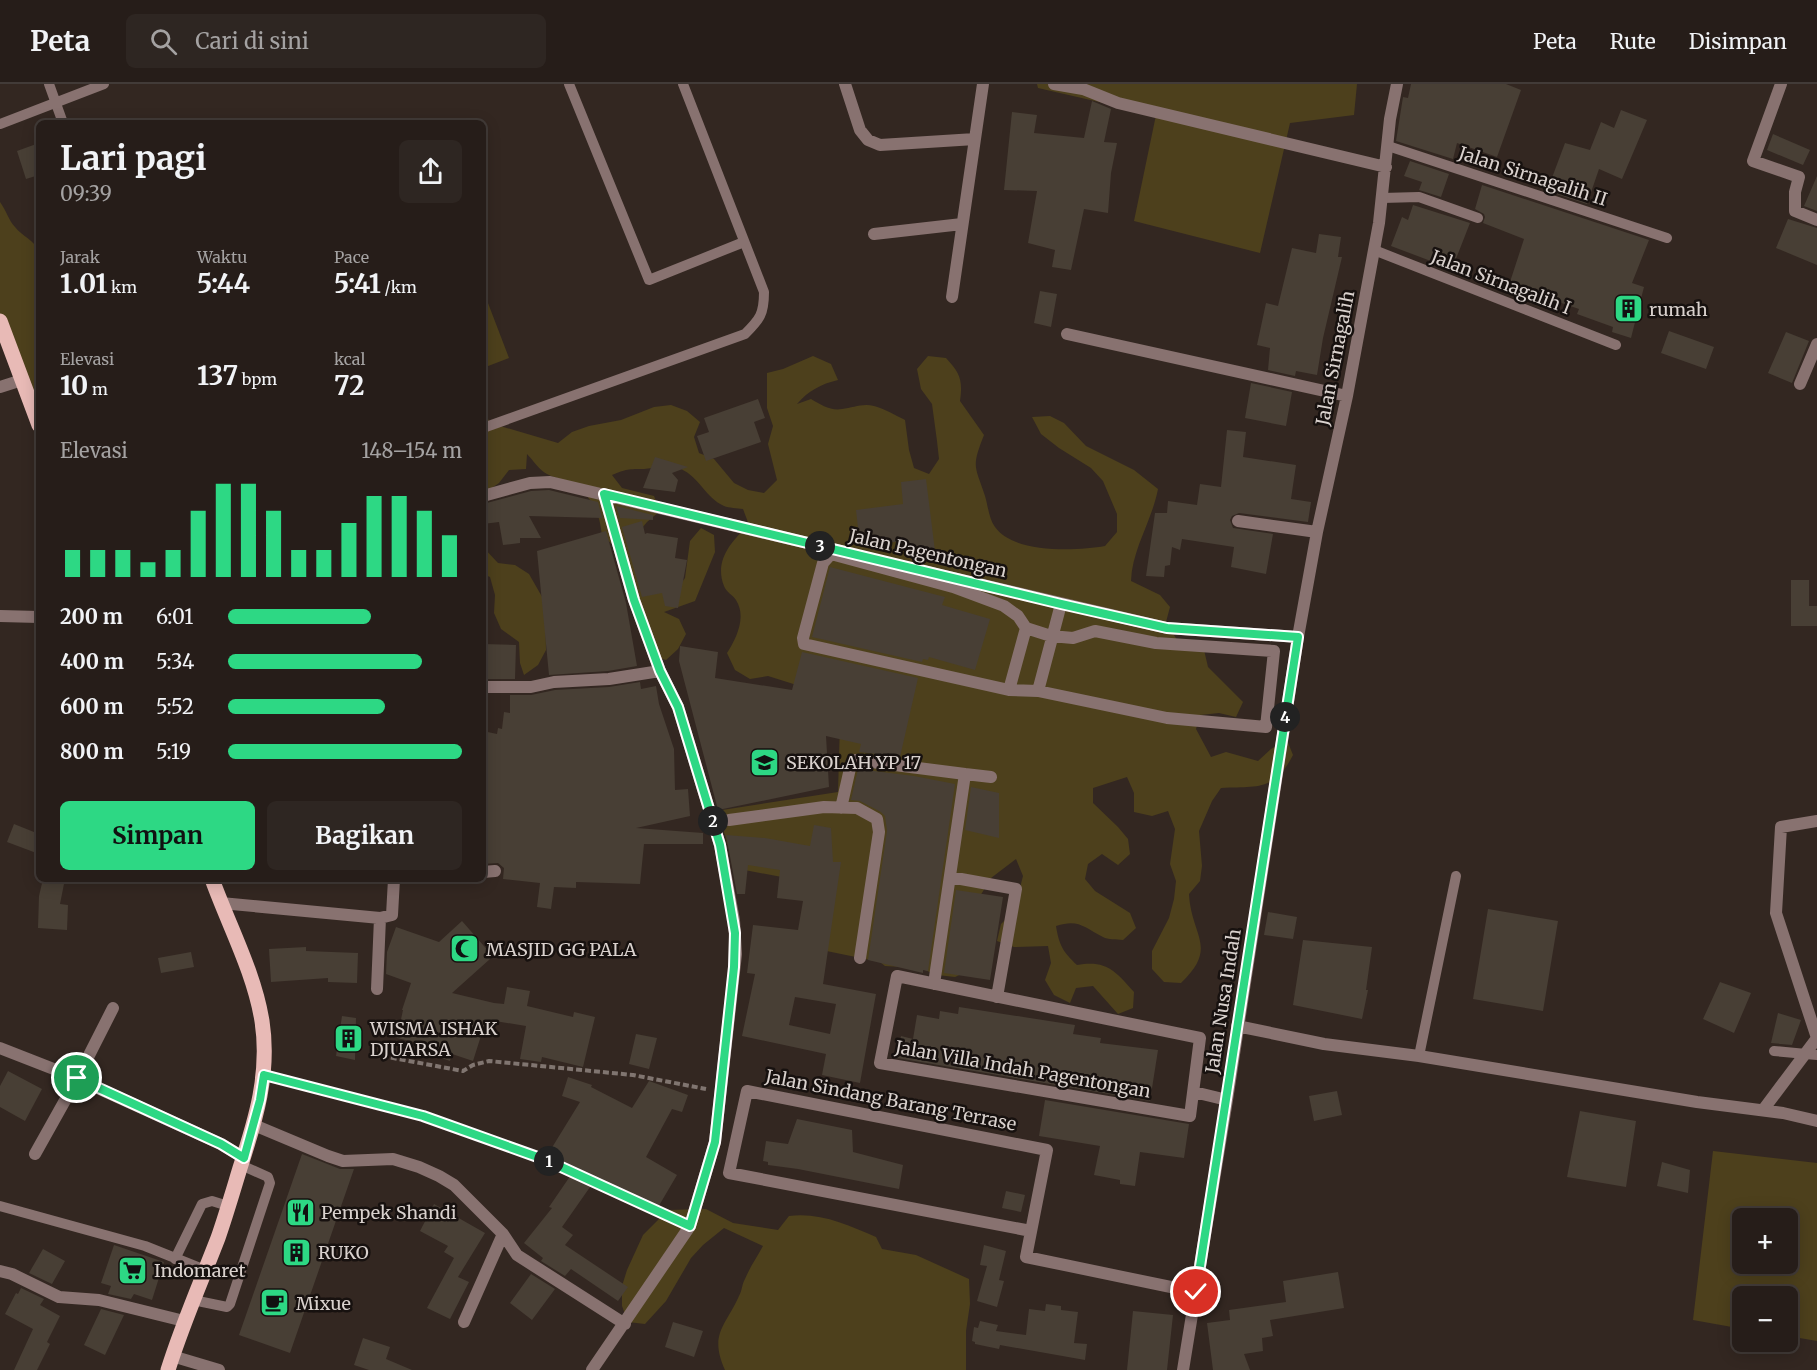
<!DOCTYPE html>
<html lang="id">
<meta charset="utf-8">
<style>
:root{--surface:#261d19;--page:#2e2622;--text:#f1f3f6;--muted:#a4a2a2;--line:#423b38;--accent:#2dd884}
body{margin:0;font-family:Merriweather,serif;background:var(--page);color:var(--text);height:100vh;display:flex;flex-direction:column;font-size:22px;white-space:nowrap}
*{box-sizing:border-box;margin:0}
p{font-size:20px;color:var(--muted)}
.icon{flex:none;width:33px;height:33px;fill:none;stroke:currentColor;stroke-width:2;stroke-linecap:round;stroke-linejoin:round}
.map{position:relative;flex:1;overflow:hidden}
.side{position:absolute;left:36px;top:36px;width:450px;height:762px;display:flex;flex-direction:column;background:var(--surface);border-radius:9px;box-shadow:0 3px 15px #0003,0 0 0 2px var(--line)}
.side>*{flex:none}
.controls{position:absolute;left:1732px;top:1124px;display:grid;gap:12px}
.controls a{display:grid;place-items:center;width:66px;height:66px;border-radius:9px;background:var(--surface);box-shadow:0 3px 15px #0003,0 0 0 2px var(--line);font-size:30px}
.pin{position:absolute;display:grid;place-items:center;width:51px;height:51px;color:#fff;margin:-26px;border:3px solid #fff;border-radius:50%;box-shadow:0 2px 6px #0007}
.km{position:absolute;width:30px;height:30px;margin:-15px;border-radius:50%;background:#222;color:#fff;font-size:16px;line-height:30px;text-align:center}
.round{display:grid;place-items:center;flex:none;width:63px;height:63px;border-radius:9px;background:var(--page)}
.summary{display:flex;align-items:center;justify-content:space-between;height:102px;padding:0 24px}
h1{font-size:33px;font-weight:700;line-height:45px}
.stats{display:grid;grid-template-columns:repeat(3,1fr);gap:9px;height:102px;padding:6px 24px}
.stats div{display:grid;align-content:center}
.stats b{font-size:26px;font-weight:700}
.stats small{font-size:16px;font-weight:400}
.stats p{font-size:16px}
.chart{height:168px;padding:12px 24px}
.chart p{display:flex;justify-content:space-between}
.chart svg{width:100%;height:108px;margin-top:6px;stroke:var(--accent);stroke-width:6}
.action{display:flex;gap:12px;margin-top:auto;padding:12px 24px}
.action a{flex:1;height:69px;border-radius:9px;background:var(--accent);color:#111;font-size:24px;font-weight:700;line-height:69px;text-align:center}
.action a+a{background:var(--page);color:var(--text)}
ul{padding:0 24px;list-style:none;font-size:20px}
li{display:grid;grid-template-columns:96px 72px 1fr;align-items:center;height:45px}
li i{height:15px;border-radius:8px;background:var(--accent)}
header{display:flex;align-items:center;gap:36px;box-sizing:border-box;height:84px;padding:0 30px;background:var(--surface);border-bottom:2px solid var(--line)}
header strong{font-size:28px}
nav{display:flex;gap:33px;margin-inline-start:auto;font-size:21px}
.search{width:420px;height:54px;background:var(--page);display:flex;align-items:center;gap:15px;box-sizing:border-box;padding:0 21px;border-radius:9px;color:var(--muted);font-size:22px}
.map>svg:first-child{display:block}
</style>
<header>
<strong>Peta</strong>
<div class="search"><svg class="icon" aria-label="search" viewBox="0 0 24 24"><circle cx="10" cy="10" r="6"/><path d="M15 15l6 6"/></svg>Cari di sini</div>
<nav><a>Peta</a><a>Rute</a><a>Disimpan</a></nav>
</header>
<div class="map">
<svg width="1817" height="1286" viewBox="0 0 1817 1286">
<rect width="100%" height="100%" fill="#332721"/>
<path fill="#4d401c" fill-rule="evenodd" d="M1037,0H1357L1354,31L1290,39L1260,169L1134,137L1156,31L1038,4Z
M0,118C6,126 9,137 15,143C22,152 34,156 39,167V275L35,274L39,285V335L0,230Z
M483,206L509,274L483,284Z
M813,272L831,280L838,296C821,300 808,307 797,320L811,315C821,321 831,327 842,325C853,324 862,319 874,322C885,325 895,331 905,336L909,366L914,384L929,390L939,375L937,357L932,320L921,305L917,285L928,272L946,274C960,289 963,296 960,317L984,351C971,384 975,381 985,412C988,422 989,435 995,443C1014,470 1077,467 1105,462L1117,448V430L1103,397L1091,384L1059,364L1041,350L1032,333L1050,332L1064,339L1086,362L1134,386L1158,405C1152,437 1132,465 1131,497L1160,511L1170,523L1166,538L1182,564L1204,566L1208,583L1243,618L1236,633L1219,629L1200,631L1196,645L1211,673L1226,668L1258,677L1271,665L1287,656L1293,671C1274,708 1257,702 1221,704L1212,717L1199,747L1202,782L1200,797L1189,810C1191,852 1219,863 1181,899L1164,898L1152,885V867L1169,834L1174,815L1176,797L1170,780L1175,745L1168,727L1152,732L1134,728V709L1127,693L1093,704V719L1118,743L1128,755L1130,770L1118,781L1102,770L1088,780L1085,795L1095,807L1130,829L1136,844L1123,856C1116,855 1108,856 1103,853C1083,843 1079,835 1056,842C1059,861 1063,868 1077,881C1107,876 1115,887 1134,908L1133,924L1118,930L1093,902L1076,904L1070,919L1054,911L1045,896L1051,879L1048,862L1014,863L997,857L1001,840L1014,827L1023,792L1016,775L991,794L974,822L970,886L955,893L937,891L920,884L885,882L880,878L812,864L819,800L734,784L725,751L716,727L838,708L841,606L803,603L768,592L750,595L735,586L727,569C736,555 747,533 736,516C733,511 726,508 724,502C714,477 731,457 749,441L743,425C737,424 729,424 724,422C706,414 699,393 681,385C670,379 656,384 644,385C629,385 626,385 612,391L622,404L654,412L660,427L647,438L637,450L675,508L685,494L690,457L701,444L714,451L715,468L695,517L664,528L679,535L686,550L678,565L666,576L649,571L616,463L602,452C599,424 591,410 565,397C559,394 552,393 547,390C539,386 533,376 527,370L526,385L509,386L499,399L483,410V324L490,339L558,359L572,348L589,342L621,336L654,323L671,321L687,327L700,338L694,353L699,369L714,375L734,399L748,406L764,409L777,396L768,360L773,342L767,324V289L783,285Z
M483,463L498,479L515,481L529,490L545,518L546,566L538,581L524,591L520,579L519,558L501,545L494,529L495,511L490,493L483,490Z
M1713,1067L1817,1079V1257L1788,1252V1212H1743V1245L1693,1236ZM1743,1134H1788V1179H1743Z
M706,1125L733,1139L778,1146L789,1132C820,1128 848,1141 876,1153L882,1165L916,1171L969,1195L970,1220L966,1247V1286H725C709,1250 725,1243 739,1212C742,1207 742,1200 745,1195C750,1183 757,1173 763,1162L724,1144L703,1161L691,1174L666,1217L645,1240L628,1238L622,1222V1202L627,1186L643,1151L668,1126Z"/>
<path fill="#483f35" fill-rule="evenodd" d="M1411,0H1506L1521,6L1497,73L1457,59L1453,75L1396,57L1403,13L1408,14Z
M1092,17L1111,25L1104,58L1117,59L1111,89L1108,129L1084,125L1071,186L1052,183L1055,166L1028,159L1037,107L1004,106L1012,28L1037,31L1034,49L1084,54Z
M1621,26L1647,36L1622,95L1599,85L1587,120L1547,107L1565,59L1590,66L1601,38L1614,44Z
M1773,50L1810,66L1803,81L1767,66Z
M39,59V91L26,95L17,67Z
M1410,77L1449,90L1441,113L1419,106L1422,98L1404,92Z
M1817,92V127L1804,122Z
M1482,101L1649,156L1632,199L1644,203L1631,254L1612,248L1613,243L1577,230L1579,225L1509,201L1524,155L1483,139L1485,133L1484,130L1475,125Z
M1413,121L1470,139L1452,185L1391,162L1402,133L1408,136Z
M1788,135L1817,144V181L1776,164Z
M1319,150L1341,153L1338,173H1342L1323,254L1317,291L1296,287L1295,292L1268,286L1270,264L1257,261L1266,219L1278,222L1292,164L1316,169Z
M1040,207L1057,210L1051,243L1034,239Z
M1669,247L1714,263L1706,285L1661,269Z
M1786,248L1809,257L1792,299L1768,289Z
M1251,299L1292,308L1286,342L1245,334Z
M758,315L765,334L754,338L761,358L706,377L697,352L709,348L704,334Z
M1227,346L1246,348L1243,373L1296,381L1291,415L1311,418L1308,438L1239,429L1232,432L1230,436L1233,444L1273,450L1266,490L1231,483L1234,463L1182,455L1180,466L1172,463L1170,481L1165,482L1164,493L1146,492L1155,429H1167L1168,417L1197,421L1200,400L1221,403Z
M655,373L688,383L672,389L678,396L675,408L643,404Z
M926,395L935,467L905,470L903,457L860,462L856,426L903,420L901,398Z
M549,406L598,418L602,434L529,432L541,454H520V459L503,461L499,438L483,440V420L531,407Z
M616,422L653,431V436L620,434Z
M642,437L645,450L647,449L678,454L675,474L687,476L678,524L665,522L662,509L642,513L622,443Z
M606,447L626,519L637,582L608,587L549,591L537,467Z
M830,483L945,513L942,521L990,535L975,586L929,573L928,576L923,575L922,578L812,553Z
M1791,496H1809V522H1817V542H1791Z
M483,560L516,561L515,595H483Z
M680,562L718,568L715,594L792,606L802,568L918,594L900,673L859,668L861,660L826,652L829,703L718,726L679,577Z
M640,598L641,605L656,602L659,620L674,665L675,706L688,705L690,732L636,744L703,749V760H644L640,800L576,798V804L554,803L551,825L537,823L540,799L503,795L504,784L498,779L483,780V647L497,650L498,644L502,645L504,628L510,629V611H531L555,606L609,603Z
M858,685L914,692L955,700L928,887L923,886V889L868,876L887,747L885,732L881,728L860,717L851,716Z
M971,703L999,709V754L965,746Z
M14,740L39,750V770L7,758Z
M814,741L831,744L833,778H841L823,900L876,910L860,999L822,991L826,970L742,952L755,890L747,889L753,841L798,846L803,817L777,814L780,786L748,781L745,810H737L726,751L765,754L810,762ZM795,913L836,920L830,950L789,941Z
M43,795H65L60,820L68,821L67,846L38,844L39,812Z
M956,806L1003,813L990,896L944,889Z
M1488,825L1558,837L1543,927L1473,915Z
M1268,828L1297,833L1293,855L1264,851Z
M462,837L490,869V875L452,909L494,919L504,920L507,903L530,907L527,922L573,933L574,928L595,933L583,983L542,973L541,978L520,975L526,942L489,936H486L473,977L452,970L450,977L433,971L435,963L397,954L403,926H402L411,899L386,890L387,868L396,843L439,858Z
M1303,856L1372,863L1366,906H1368L1362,935L1293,921Z
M306,863V867L358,869L357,899L328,898V894L271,898L269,865Z
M191,868L194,883L161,889L158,874Z
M1720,898L1751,909L1734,949L1703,935Z
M959,923L1075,941L1073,950L1101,954L1100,959L1158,966L1150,1017L897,974L901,952L913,955L917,931L939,935L940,927L958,930Z
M1778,929L1801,936L1792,961L1771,959Z
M342,932L356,934L355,976L336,972Z
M636,950L657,954L649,985L629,980Z
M8,987L42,1005L25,1037L0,1023V1002Z
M568,993L592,1001L591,1003L632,1024L649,997L688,1011L682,1028L672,1025L646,1073L677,1091L657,1125L629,1109L627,1112L595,1096L562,1143L573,1151L565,1161L628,1203L618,1217L571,1185L565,1192L541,1177L543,1174L524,1159L552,1124L549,1123L575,1085L548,1070L580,1018L562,1012Z
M1337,1007L1342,1031L1314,1037L1309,1012Z
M1045,1016L1189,1040L1184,1074L1140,1068L1135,1102L1120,1100V1096L1094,1091L1100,1062L1039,1052Z
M1580,1027L1636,1037L1626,1103L1567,1093Z
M797,1035L852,1046L853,1068L903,1081L899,1105L798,1085L768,1081V1078L763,1077L766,1057L788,1060Z
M302,1070L340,1085H354L290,1269L239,1251Z
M1662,1078L1690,1086L1688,1109L1657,1102Z
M1006,1107L1025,1111L1021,1128L1002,1124Z
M434,1120L485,1149L458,1193L469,1198L450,1235L427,1224L454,1174L444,1168L448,1162L420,1147Z
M114,1161L164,1178L152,1216L134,1210L131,1215L108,1210L111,1202L101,1199Z
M984,1161L1006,1167L999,1196L1004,1197L997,1223L977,1217L987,1182L980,1181Z
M43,1165L65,1177L52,1200L29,1189Z
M1338,1188L1344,1224L1270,1236L1273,1252L1262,1254L1263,1267L1244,1270L1250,1286H1213L1207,1239L1230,1236L1229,1226L1286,1218L1283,1197Z
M531,1190L555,1205L532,1236L510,1219Z
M21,1204L44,1215L40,1221L60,1232L47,1258L50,1260L37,1286H14L33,1245L5,1230L16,1209L18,1210Z
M1046,1220L1061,1222V1226L1078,1228L1074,1259L1087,1260L1085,1276L1000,1261L999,1265L975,1260V1258L972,1257L974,1243L978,1244L980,1237L998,1241L996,1247L1026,1251L1029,1225L1045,1227Z
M101,1225L124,1231L105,1271L84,1261Z
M1133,1227L1173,1231L1167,1286H1127Z
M673,1238L703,1247L694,1273L665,1263Z
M363,1254L390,1263L386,1275L412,1286H369L354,1281Z"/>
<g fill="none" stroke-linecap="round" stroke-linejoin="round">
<path stroke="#807570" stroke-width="4" stroke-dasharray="6 3" stroke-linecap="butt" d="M382,972L463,987L473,981L489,977L633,991L706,1005
M277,994L423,1032L546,1076L679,1137"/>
<path stroke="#887270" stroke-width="10" d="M49,0L63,39
M569,0L649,196L744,158
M0,40L104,0
M1388,62L1667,154
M1382,114L1419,113L1478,134
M1374,166L1616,261
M483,344L745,250C760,235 764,230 764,208L683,0
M1774,967L1817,971
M1419,972L1456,792
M0,1122L145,1162L205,1186
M175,1175L202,1120L212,1117L228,1122
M193,1216L227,1223L230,1220L270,1099L268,1093L241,1081"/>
<path stroke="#887270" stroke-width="12" d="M845,0L860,46L868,56L880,61L975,55
M1054,0L1083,5L1118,19L1386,83
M1781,0L1753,77L1799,93L1795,108V127L1817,136
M874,150L962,140
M952,213L983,0
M1067,250L1347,312
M1800,300L1817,260
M0,303L22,296
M483,412L530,399L550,398L841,467
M1238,437L1317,448
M831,470L953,503L1004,522L1018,532L1026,544L1051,552L1073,554L1095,547L1156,559L1274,567L1266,643L1167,634L1038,607L1009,606L804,560L803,554L823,479Z
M919,486L1167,544L1298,553
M0,532L39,533
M483,603H531L554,598L609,595L660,587
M1009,606L1026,544
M1038,607L1061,520
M965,690L991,693
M841,724L851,680L856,676L965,690L934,900
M729,736L824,723L857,724L877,735L879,748L860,874
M483,788L495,787
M950,793L1016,805L997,913
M221,819L380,834L392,831L394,795
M897,892L1200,954L1190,1032L880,979Z
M377,905L380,834
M1237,942L1324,960L1419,972L1697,1018L1783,1029L1817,1037
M0,964L69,991L221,1060L244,1074
M1194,1008L1227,1016
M1763,1026L1817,954L1776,829L1781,743L1817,737
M254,1041L328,1072L343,1077L393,1075L419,1083L439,1092L454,1101L503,1150L517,1171L625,1240
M35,1070L77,995L113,924
M1031,1147L729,1089L747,1007L1047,1066L1026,1173L1195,1208
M0,1187L12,1190L59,1213L99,1216L184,1237
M464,1238L503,1150
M172,1272L219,1286
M592,1286L690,1142L715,1058L736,870L734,836L720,761L678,623L660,587L634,516L604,410
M1183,1286L1227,1016L1298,553L1317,448L1347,312L1379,139L1390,35L1397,0"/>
<path stroke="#e8bab6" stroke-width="15" d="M0,237L39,341
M168,1286C182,1241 201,1198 218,1154C226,1131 233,1107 240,1084C256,1035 270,989 262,937C254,888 229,842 212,795"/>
</g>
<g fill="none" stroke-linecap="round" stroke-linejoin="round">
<defs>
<path id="route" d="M77,994L221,1060L244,1074L260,1016L264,991L423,1032L546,1076L690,1142L715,1058L734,883L735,849L720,761L678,623L660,587L634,516L604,410L1061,520L1167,544L1298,553L1196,1208"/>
</defs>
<use href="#route" stroke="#fff" stroke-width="12"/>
<use href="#route" stroke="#2dd884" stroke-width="8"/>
</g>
<defs>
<symbol id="building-square" viewBox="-11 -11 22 22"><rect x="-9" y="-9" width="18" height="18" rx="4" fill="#2dd884" stroke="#17110f"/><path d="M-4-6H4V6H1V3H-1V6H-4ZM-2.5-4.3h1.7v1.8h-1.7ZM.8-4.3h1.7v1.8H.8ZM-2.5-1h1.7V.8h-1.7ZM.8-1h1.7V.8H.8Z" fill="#111"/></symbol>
<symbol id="school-square" viewBox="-11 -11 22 22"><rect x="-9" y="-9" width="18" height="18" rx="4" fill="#2dd884" stroke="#17110f"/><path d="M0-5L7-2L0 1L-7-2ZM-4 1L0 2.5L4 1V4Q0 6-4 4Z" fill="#111"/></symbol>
<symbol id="mosque-square" viewBox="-11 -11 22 22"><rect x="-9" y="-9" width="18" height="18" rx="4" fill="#2dd884" stroke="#17110f"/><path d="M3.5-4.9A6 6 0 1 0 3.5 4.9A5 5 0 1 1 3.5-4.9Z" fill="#111"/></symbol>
<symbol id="restaurant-square" viewBox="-11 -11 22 22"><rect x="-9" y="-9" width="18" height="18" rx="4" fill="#2dd884" stroke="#17110f"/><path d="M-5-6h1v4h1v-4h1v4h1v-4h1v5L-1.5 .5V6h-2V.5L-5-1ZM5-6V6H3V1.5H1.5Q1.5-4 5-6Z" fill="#111"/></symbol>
<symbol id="supermarket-square" viewBox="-11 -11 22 22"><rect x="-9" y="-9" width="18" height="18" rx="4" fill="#2dd884" stroke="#17110f"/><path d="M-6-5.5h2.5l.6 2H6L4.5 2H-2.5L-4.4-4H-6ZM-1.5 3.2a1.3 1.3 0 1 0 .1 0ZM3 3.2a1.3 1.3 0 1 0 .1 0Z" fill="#111"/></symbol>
<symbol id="cafe-square" viewBox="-11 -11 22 22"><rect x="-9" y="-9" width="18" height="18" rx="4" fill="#2dd884" stroke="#17110f"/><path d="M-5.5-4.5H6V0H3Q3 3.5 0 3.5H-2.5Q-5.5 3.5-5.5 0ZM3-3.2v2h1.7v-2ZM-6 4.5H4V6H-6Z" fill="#111"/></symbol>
</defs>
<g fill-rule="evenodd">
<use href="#building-square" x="1612" y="208" width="33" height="33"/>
<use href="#school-square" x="748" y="662" width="33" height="33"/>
<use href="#mosque-square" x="448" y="848" width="33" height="33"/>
<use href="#building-square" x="332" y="938" width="33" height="33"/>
<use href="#restaurant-square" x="284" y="1112" width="33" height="33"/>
<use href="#building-square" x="280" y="1152" width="33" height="33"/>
<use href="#supermarket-square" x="116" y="1170" width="33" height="33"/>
<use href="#cafe-square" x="258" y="1202" width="33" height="33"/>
</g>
<g text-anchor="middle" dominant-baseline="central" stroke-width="5" stroke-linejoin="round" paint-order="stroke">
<g font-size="18" fill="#d9d1cd" stroke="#17110f">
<text transform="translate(1533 92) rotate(18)">Jalan Sirnagalih II</text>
<text transform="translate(1501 198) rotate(21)">Jalan Sirnagalih I</text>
<text transform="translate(1335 274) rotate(-79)">Jalan Sirnagalih</text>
<text transform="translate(928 469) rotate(13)">Jalan Pagentongan</text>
<text transform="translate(1223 917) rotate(-81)">Jalan Nusa Indah</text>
<text transform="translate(1023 985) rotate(10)">Jalan Villa Indah Pagentongan</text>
<text transform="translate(891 1016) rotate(11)">Jalan Sindang Barang Terrase</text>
</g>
<g font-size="18" fill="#d9d1cd" stroke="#17110f" text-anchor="start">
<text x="1649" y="225">rumah</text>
<text x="786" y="678">SEKOLAH YP 17</text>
<text x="486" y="865">MASJID GG PALA</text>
<text x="370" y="944">WISMA ISHAK<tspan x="370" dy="21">DJUARSA</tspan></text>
<text x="321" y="1128">Pempek Shandi</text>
<text x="318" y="1168">RUKO</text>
<text x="154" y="1186">Indomaret</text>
<text x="296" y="1219">Mixue</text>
</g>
</g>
</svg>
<div class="controls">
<a>+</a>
<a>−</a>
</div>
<div class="pin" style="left:77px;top:994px;background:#1e9e55"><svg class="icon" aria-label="arrive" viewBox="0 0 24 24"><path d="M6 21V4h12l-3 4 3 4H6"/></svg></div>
<div class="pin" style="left:1196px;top:1208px;background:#d93025"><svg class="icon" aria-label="check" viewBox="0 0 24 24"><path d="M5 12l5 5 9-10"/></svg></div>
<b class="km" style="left:549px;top:1077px">1</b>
<b class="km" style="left:713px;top:737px">2</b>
<b class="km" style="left:820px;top:462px">3</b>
<b class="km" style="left:1285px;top:633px">4</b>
<section class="side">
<div class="summary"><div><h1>Lari pagi</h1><p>09:39</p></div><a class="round"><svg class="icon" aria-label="share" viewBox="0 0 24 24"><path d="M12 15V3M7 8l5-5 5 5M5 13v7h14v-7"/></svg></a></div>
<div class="stats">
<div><p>Jarak</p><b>1.01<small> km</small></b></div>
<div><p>Waktu</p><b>5:44</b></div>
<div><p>Pace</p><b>5:41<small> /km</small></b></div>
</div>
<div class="stats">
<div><p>Elevasi</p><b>10<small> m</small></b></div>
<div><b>137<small> bpm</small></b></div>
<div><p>kcal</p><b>72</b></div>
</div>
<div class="chart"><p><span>Elevasi</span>148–154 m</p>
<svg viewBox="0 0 160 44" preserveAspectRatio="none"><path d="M5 44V33M15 44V33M25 44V33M35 44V38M45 44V33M55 44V17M65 44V6M75 44V6M85 44V17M95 44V33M105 44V33M115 44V22M125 44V11M135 44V11M145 44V17M155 44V27"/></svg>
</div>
<ul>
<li><b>200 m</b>6:01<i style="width:61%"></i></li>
<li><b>400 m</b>5:34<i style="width:83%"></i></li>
<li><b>600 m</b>5:52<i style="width:67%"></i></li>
<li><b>800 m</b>5:19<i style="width:100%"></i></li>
</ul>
<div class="action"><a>Simpan</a><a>Bagikan</a></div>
</section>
</div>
